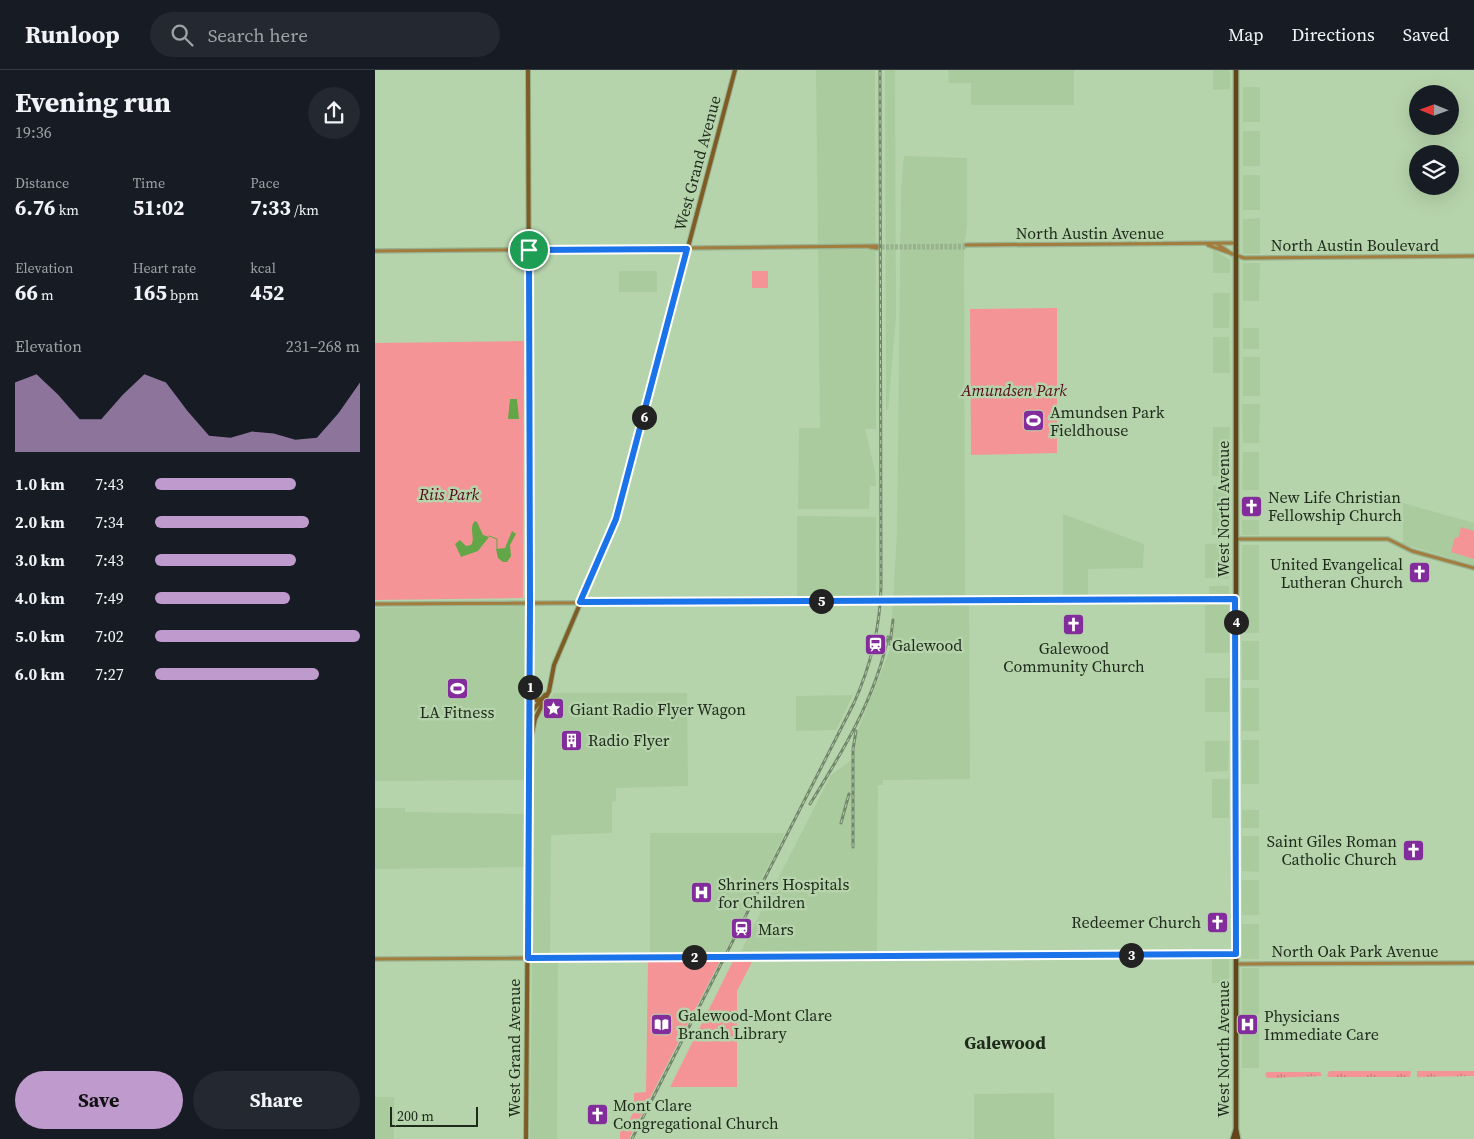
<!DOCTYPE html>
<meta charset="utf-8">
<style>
:root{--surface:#171b24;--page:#242831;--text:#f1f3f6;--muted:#9ea1a6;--line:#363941;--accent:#bf9acd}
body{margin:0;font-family:"Source Serif 4",serif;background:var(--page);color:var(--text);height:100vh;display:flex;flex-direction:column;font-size:19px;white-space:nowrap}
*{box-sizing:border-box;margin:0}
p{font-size:16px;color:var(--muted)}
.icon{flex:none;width:28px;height:28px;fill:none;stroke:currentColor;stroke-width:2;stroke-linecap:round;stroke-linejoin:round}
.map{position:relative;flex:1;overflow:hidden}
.side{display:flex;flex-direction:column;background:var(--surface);width:375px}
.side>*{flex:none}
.needle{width:32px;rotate:271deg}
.fabs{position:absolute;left:1034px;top:15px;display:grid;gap:10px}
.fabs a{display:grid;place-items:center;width:50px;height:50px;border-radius:50%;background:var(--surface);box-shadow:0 5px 20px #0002;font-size:25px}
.scale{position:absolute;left:15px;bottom:12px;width:88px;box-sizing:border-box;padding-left:5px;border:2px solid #1f2a1b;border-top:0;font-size:14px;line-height:18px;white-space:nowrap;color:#1f2a1b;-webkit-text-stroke:4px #b6d4ac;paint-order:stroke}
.pin{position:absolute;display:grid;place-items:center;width:42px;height:42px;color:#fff;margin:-21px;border:2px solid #fff;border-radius:50%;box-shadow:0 1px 5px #0007}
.km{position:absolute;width:25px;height:25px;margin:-12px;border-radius:50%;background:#222;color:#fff;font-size:14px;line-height:25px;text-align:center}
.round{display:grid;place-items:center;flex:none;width:52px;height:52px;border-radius:26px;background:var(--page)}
.head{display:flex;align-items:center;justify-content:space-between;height:85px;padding:0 15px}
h1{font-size:28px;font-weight:700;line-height:38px}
.stats{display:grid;grid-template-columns:repeat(3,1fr);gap:8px;height:85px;padding:5px 15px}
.stats div{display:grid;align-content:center}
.stats b{font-size:21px;font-weight:700}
.stats small{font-size:14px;font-weight:400}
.stats p{font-size:14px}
.chart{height:140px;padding:10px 15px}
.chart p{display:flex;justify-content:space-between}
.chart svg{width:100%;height:90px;margin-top:5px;fill:var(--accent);opacity:.7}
.cta{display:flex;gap:10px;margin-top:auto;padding:10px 15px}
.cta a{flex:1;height:58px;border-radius:30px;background:var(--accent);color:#111;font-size:20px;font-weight:700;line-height:58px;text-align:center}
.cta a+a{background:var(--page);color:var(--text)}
ul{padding:0 15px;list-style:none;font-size:16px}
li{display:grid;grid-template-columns:80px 60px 1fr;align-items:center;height:38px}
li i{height:12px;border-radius:6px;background:var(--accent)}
header{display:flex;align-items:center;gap:30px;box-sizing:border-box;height:70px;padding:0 25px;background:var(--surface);border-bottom:1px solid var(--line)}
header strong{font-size:24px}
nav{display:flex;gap:28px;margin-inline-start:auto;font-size:18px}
.search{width:350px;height:45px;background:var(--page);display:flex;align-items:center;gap:12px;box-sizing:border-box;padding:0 18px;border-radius:28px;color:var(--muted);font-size:19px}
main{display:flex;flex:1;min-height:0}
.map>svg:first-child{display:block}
</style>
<header>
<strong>Runloop</strong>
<div class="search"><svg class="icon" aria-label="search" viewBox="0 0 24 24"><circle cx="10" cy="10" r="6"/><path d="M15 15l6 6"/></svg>Search here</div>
<nav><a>Map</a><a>Directions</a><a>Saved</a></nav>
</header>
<main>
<section class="side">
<div class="head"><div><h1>Evening run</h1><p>19:36</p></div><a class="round"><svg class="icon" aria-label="share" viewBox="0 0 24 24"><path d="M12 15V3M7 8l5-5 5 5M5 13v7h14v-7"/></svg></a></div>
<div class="stats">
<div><p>Distance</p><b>6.76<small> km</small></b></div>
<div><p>Time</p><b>51:02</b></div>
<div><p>Pace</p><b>7:33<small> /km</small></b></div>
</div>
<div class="stats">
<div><p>Elevation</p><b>66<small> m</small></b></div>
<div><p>Heart rate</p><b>165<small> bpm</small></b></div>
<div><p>kcal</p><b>452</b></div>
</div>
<div class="chart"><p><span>Elevation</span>231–268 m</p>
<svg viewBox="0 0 160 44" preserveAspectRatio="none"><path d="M0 44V10L10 6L20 16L30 28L40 28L50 16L60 6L70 10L80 24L90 36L100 37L110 34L120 35L130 38L140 37L150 25L160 10V44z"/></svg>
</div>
<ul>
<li><b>1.0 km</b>7:43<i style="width:69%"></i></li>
<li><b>2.0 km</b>7:34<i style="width:75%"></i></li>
<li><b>3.0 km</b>7:43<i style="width:69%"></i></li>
<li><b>4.0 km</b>7:49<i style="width:66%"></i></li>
<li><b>5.0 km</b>7:02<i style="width:100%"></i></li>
<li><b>6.0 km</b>7:27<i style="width:80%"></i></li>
</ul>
<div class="cta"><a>Save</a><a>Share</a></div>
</section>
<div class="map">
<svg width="1099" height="1069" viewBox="0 0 1099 1069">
<defs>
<pattern id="grass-tufts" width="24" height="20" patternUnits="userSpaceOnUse" patternTransform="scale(1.25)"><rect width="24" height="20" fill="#f59497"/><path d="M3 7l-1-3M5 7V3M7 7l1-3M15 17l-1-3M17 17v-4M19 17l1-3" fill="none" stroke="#c6797a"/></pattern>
</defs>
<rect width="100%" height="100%" fill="#b6d4ac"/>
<path fill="#a9cb9d" d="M441,0H500L501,359H490L500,401L501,416H495L494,439H423L424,358H445Z
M510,0H520L521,246L513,340H511Z
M573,0H699V35H596V13H574Z
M838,0H855V19L838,20Z
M868,17H885V52H868Z
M868,61H885V96H868Z
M529,86L592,88V155L589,179L590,527L594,528L595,709L508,710V715H503L502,881H366L456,705L479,688L480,667L515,580L522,463L526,117Z
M868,105H885V140H868Z
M885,148V184H868V149Z
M838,179L855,190V203H838Z
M868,193H885L884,231H868Z
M244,201H282V222H244Z
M838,223H855L854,258H838Z
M868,258H884V279H868Z
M838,267H854L855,303H838Z
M868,287H885V326H868Z
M867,334H885L884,373H868Z
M838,357H855L854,406H837Z
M868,382H884V420H867Z
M854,414L855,465H837L838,415Z
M1028,433L1099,453V495L1028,474Z
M688,444L769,474L768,498L713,499V525H688Z
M422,446L501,447V528L422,529Z
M867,450H884V465H867Z
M854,473V509L830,508V474Z
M867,475H884V563H867Z
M834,516H854V524H834Z
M830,535H854V583H830Z
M149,536L150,710L0,711V538Z
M867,571H884V610H867Z
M830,608H854V642H830Z
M867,618H884V661H867Z
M179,623H312L313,716L241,718V731L237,732V763L176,765L175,886H183L182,1069H155L160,657L168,637Z
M478,625L461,660L421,661V626Z
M867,670H884V714H867Z
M830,671H854L853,701L830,702Z
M837,709H854V748H837Z
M0,738H30V742L150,744V797L0,799Z
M867,740H884V758H867Z
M275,763H410L350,882H275Z
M867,766H884V802L867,801Z
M867,810H884V845H867Z
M867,854H884V889H867Z
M837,889H854V913H837Z
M867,898H884V944H867Z
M867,952H884V998H867Z
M679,1023V1069H599V1024Z
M0,1027H19V1069H0Z"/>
<path fill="url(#grass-tufts)" d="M954,1001H1035L1036,1002L1035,1007H954L952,1006Z
M1042,1001H1099V1006L1042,1007Z
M892,1002H945L947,1006L892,1008L890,1004Z"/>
<path fill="#f59497" d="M377,201H393V218H377Z
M682,238V383L596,385L595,239Z
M149,271L148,528L0,530V273Z
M1086,457L1099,461V489L1076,482L1080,467L1083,468Z
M345,891L254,1069H245V1055H252L259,1041V1023L271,1022L273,892Z
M358,891L377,892L362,921V1017H295Z"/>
<path fill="#62a647" d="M135,329H142L144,349H133Z
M100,451L102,452L108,465L114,467L103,481L86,487L80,474L85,470L91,476L96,475C101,468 93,458 100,451Z
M137,461L141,464L135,475L136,486L132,492H128L123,488L121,479L130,478Z"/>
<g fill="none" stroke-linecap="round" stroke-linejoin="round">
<path stroke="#62a647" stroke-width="1" d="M114,466L122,469V479"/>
<path stroke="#98b28f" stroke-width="3" stroke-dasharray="3 1.5" stroke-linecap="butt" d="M502,176L591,175
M502,178H591"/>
<defs>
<path id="tertiary" d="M842,174L857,184
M591,175L861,173
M833,175L869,188L1099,186
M495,177L502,178
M0,181L502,176
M861,469H1013L1037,481L1099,498
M0,534L861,529
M0,889L861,884
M861,894L1099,893"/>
<path id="secondary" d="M155,624L161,630L167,629
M154,645L170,625
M156,669L160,649L174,621L179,595L241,449L360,0
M151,1069L155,529L153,0"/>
<path id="primary" d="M861,0V1059L863,1069
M858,1069L861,1059"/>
</defs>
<use href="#tertiary" stroke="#98b28f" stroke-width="5.5"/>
<use href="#secondary" stroke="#98b28f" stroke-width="6"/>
<use href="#primary" stroke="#98b28f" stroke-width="7"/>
<use href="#tertiary" stroke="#a37d3e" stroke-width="3"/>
<use href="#secondary" stroke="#7e5c24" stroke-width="4"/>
<use href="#primary" stroke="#614619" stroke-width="4.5"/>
<defs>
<path id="rail" d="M515,574L518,550
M435,734C468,681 500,629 513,567
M466,753L474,724
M478,777V679L481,661
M257,1069L479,633C496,595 505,558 506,517L505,0"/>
</defs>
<use href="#rail" stroke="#72876b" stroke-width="3"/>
<use href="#rail" stroke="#b6d4ac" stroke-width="1" stroke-dasharray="4" stroke-linecap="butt"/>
</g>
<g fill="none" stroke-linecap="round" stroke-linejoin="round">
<defs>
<path id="route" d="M312,179L241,449L205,532L860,529L861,884L153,888L155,532L154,180Z"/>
</defs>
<use href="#route" stroke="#fff" stroke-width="10"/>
<use href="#route" stroke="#1a73e8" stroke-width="6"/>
</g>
<defs>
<symbol id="stadium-square" viewBox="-11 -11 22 22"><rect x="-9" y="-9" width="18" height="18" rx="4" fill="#822d9b" stroke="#b6d4ac"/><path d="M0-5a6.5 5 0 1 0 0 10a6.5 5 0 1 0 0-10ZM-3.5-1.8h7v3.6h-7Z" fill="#fff"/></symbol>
<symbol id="church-square" viewBox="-11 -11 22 22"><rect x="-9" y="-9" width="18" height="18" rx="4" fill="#822d9b" stroke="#b6d4ac"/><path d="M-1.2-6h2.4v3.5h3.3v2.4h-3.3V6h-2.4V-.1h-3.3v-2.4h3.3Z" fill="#fff"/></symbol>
<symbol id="station-square" viewBox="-11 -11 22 22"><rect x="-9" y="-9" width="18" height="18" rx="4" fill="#822d9b" stroke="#b6d4ac"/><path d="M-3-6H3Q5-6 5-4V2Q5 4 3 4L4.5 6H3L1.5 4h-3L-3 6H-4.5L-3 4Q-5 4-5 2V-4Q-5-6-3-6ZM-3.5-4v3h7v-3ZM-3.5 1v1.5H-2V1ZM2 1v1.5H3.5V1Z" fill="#fff"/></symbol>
<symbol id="sight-square" viewBox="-11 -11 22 22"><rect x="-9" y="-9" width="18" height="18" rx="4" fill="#822d9b" stroke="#b6d4ac"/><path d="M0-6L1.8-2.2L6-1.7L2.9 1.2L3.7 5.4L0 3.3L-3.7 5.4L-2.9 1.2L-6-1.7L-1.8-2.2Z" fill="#fff"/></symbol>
<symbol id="building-square" viewBox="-11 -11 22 22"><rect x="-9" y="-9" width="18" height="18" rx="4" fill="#822d9b" stroke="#b6d4ac"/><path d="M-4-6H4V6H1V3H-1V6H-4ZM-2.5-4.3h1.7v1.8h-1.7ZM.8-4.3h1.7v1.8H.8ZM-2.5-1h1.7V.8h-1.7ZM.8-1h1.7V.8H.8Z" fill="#fff"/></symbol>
<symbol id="hospital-square" viewBox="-11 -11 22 22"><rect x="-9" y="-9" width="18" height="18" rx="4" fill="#822d9b" stroke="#b6d4ac"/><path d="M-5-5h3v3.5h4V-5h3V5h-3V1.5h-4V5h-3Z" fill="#fff"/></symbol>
<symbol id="library-square" viewBox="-11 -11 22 22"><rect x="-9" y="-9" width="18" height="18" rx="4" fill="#822d9b" stroke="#b6d4ac"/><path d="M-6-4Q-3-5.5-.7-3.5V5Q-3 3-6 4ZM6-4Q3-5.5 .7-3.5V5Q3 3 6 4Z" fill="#fff"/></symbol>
</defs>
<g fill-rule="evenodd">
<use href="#stadium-square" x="646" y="338" width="25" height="25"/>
<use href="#church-square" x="864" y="424" width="25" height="25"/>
<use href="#church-square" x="1032" y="490" width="25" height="25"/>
<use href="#church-square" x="686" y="542" width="25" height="25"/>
<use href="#station-square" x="488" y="562" width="25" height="25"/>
<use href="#stadium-square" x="70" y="606" width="25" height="25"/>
<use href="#sight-square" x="166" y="626" width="25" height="25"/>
<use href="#building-square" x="184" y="658" width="25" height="25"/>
<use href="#church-square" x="1026" y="768" width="25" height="25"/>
<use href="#hospital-square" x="314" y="810" width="25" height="25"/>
<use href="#church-square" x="830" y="840" width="25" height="25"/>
<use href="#station-square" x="354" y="846" width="25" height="25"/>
<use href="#library-square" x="274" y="942" width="25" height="25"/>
<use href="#hospital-square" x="860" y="942" width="25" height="25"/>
<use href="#church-square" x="210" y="1032" width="25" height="25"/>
</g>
<g text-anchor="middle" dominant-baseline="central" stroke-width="5" stroke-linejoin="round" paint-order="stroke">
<g font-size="16" fill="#1f2a1b" stroke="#b6d4ac">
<text transform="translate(322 93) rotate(-75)">West Grand Avenue</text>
<text x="715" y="163">North Austin Avenue</text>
<text x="980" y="175">North Austin Boulevard</text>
<text transform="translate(848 439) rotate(-90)">West North Avenue</text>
<text x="980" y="881">North Oak Park Avenue</text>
<text transform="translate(139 978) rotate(-90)">West Grand Avenue</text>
<text transform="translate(848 979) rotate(-90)">West North Avenue</text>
</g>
<g font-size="16" font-style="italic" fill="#540716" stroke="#b6d4ac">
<text x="639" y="320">Amundsen Park</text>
<text x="74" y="424">Riis Park</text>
</g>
<g font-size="16" fill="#1f2a1b" stroke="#b6d4ac" text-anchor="start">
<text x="675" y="342">Amundsen Park<tspan x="675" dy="18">Fieldhouse</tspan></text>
<text x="893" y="427">New Life Christian<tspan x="893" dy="18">Fellowship Church</tspan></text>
<text x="1028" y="494" text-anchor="end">United Evangelical<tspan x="1028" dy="18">Lutheran Church</tspan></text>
<text x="517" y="575">Galewood</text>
<text x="699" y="578" text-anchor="middle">Galewood<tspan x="699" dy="18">Community Church</tspan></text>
<text x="195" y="639">Giant Radio Flyer Wagon</text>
<text x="82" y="642" text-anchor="middle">LA Fitness</text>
<text x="213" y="670">Radio Flyer</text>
<text x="1022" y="771" text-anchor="end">Saint Giles Roman<tspan x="1022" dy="18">Catholic Church</tspan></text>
<text x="343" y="814">Shriners Hospitals<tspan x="343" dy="18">for Children</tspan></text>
<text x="826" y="852" text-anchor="end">Redeemer Church</text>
<text x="383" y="859">Mars</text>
<text x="303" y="945">Galewood-Mont Clare<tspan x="303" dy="18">Branch Library</tspan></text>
<text x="889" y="946">Physicians<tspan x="889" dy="18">Immediate Care</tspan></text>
<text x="238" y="1035">Mont Clare<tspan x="238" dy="18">Congregational Church</tspan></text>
</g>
<g font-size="18" font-weight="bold" fill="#1f2a1b" stroke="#b6d4ac">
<text x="630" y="972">Galewood</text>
</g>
</g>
</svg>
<div class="fabs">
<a><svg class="needle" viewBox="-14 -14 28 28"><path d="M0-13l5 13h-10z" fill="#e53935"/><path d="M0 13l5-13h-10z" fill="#9ea1a6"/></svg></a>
<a><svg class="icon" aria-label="layers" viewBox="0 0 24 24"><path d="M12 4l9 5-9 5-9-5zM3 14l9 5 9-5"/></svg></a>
</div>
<div class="scale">200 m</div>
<div class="pin" style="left:154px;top:180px;background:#1e9e55"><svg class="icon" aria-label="arrive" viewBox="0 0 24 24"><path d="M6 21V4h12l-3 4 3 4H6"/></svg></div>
<b class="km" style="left:155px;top:617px">1</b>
<b class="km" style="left:319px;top:887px">2</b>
<b class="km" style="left:756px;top:885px">3</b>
<b class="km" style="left:861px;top:552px">4</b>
<b class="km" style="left:446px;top:531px">5</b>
<b class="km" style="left:269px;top:347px">6</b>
</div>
</main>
